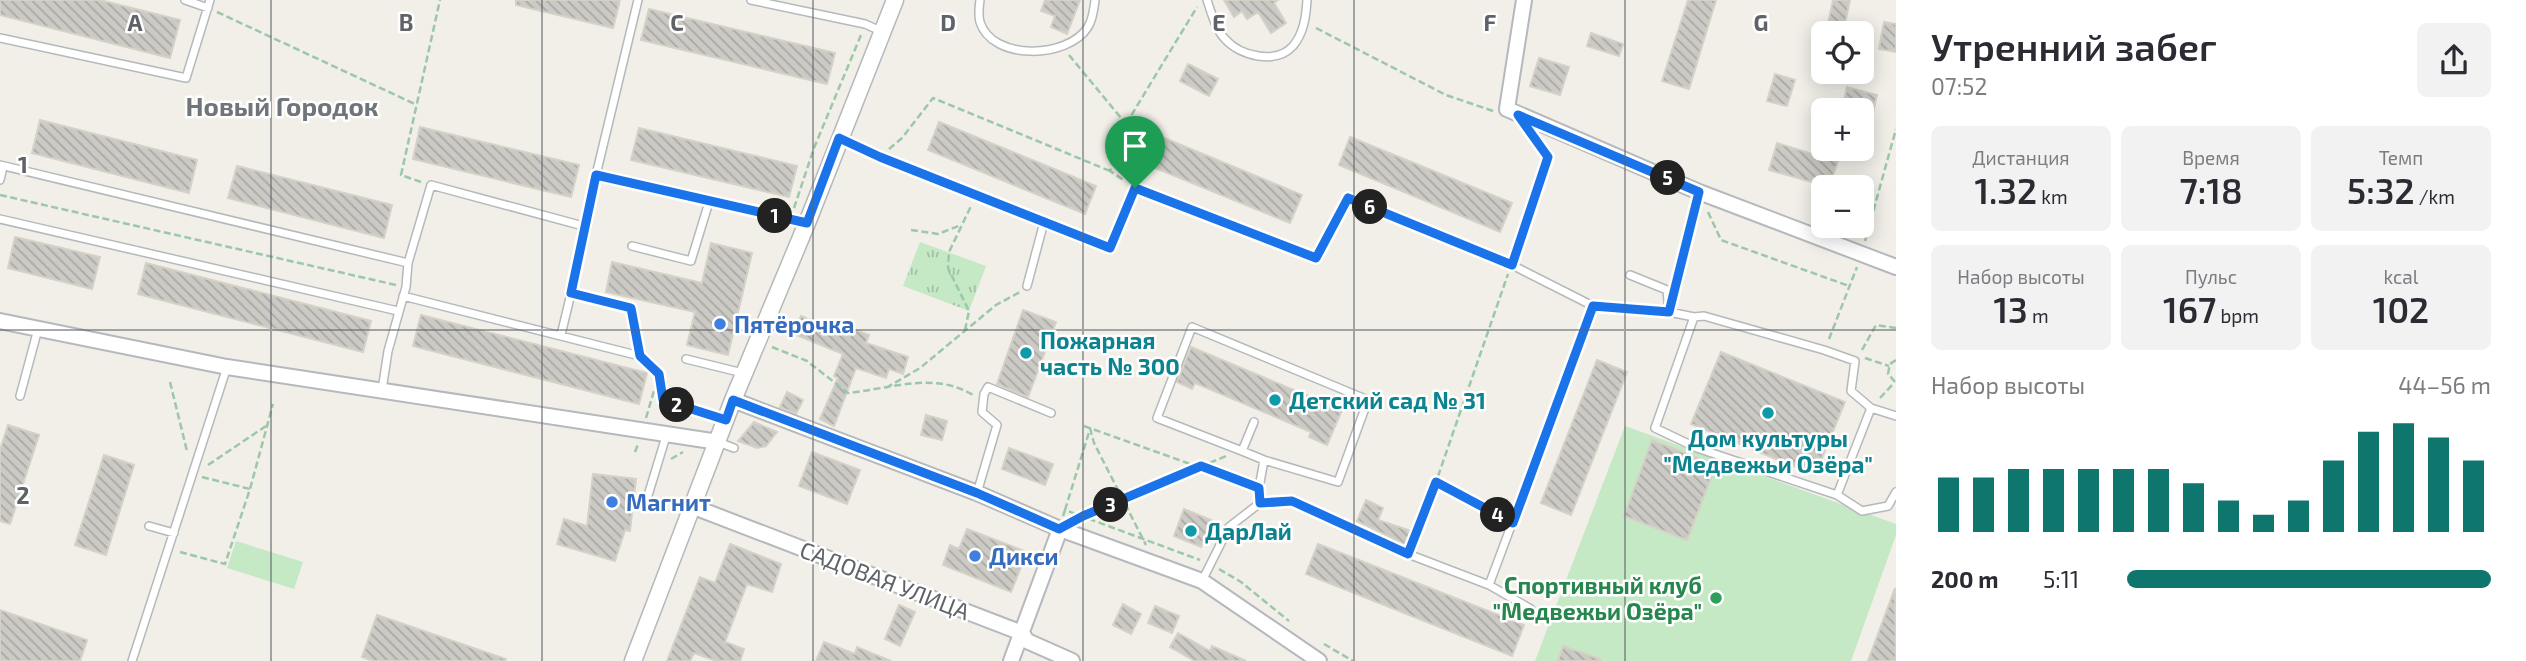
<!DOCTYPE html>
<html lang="ru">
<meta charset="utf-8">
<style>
:root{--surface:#fff;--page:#f2f2f3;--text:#2b2b33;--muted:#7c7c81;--accent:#0f766e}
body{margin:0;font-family:"Exo 2",sans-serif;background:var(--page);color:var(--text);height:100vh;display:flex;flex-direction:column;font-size:26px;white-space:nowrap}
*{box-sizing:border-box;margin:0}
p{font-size:23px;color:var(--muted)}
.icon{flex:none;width:38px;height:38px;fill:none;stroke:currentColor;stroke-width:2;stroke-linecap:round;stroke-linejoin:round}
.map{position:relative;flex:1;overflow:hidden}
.sheet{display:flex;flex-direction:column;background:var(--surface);width:630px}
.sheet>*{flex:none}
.controls{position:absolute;left:1811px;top:21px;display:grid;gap:14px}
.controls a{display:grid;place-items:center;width:63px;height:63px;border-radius:10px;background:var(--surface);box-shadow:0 4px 18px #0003;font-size:35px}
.pin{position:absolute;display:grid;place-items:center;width:60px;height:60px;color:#fff;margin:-72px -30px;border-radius:50% 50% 50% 0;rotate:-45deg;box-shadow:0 0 7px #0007}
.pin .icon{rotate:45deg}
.km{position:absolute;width:35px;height:35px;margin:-18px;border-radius:50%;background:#222;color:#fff;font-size:19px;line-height:35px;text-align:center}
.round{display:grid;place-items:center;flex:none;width:74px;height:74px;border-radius:10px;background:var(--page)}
.summary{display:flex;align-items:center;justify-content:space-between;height:119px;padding:0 35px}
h1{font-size:38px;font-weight:600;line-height:52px}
.stats{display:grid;grid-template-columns:repeat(3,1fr);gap:10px;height:119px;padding:7px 35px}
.stats div{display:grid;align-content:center;border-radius:10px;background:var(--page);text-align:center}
.stats b{font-size:35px;font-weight:600}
.stats small{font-size:19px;font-weight:400}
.stats p{font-size:19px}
.chart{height:196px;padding:14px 35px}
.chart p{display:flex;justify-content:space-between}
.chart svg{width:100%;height:126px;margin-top:7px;stroke:var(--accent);stroke-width:6}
ul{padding:0 35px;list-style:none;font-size:23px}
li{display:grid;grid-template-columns:112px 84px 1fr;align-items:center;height:52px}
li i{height:18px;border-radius:9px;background:var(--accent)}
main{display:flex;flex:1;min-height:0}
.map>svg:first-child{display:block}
</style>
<main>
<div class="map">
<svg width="1896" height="661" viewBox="0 0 1896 661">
<defs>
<pattern id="park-tufts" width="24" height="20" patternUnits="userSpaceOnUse" patternTransform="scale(1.75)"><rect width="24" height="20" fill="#c5e8c5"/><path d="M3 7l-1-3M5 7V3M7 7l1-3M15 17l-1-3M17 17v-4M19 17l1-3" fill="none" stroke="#a3c0a4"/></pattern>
<pattern id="building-back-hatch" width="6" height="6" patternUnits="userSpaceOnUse" patternTransform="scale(1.75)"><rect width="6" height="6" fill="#cccac5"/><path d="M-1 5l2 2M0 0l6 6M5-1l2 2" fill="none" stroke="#a9a8a4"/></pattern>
</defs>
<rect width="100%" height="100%" fill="#f1efe8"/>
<path fill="#c5e8c5" d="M1625,426L1896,524V535L1851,661H1535Z
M236,541L303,562L294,589L227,568Z"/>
<path fill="url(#park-tufts)" d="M920,242L986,266L969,311L903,286Z"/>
<path fill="url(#building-back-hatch)" stroke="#d6d1c6" stroke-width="2" d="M0,0H100L180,20L170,58L0,15Z
M516,0H620L613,28L516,5Z
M1045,0H1080L1067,34L1051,27L1055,16L1041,11Z
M1224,0H1278L1274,3L1286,23L1271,33L1258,12L1247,19L1242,11L1234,17Z
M1688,0H1716L1689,89L1662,81Z
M1833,0H1850L1843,33H1826Z
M649,9L835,53L827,84L641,40Z
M1884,22L1896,24V52L1879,49Z
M1591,33L1623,44L1619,56L1587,46Z
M1539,58L1569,67L1560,95L1530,86Z
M1188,64L1218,79L1209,96L1180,81Z
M1775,74L1795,80L1787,106L1767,101Z
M1847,87L1877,95L1867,139L1862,138V110H1842Z
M40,120L197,160L189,193L32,153Z
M939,122L1096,186L1085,214L928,150Z
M420,127L579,165L571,197L413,159Z
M639,128L797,166L789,197L631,160Z
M1145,130L1302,195L1290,223L1133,159Z
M1350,137L1512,203L1500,232L1339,165Z
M1777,143L1822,157L1825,149H1842L1829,187L1769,170Z
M237,166L392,205L384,238L228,198Z
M15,237L100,257L92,289L8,268Z
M711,243L752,253L728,355L687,345L695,312L606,292L612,262L702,283Z
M146,263L371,321L363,352L138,294Z
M1023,310L1056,322L1028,397L997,384Z
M421,315L647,373L639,404L413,346Z
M801,316L850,336L853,329L869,335L866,343L908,357L903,374L889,369L886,378L856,368L834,426L820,419L838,378L834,376L843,354L794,334Z
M1191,347L1342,410L1327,445L1309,437L1311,432L1195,383L1192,389L1177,382Z
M1721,352L1845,402L1815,475L1691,424Z
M1597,360L1627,372L1571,515L1541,503Z
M787,392L803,400L796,414L780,407Z
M926,415L947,421L942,440L921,435Z
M754,422L777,432L766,446L757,448L738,441Z
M8,425L39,435L10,524L0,521V450Z
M1652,440L1716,465L1687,540L1624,516Z
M1009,448L1053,464L1045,485L1002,469Z
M812,452L860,470L847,504L799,486Z
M104,455L134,465L106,555L75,545Z
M593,474L636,479L630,531L625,530L615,561L557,544L564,519L587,526Z
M1366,500L1383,508L1378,520L1411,531L1406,545L1357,521Z
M1184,509L1211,520L1201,547L1174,536Z
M967,529L1027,552L1011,592L943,565L950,545L959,549Z
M730,544L781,564L772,592L747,584L725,642L744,649L740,661H716L694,653L690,661H667L700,577L715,583Z
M1318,544L1524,625L1512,656L1306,574Z
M1895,588L1896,661H1868Z
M1123,604L1141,614L1131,634L1113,625Z
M899,605L915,612L900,646L885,639Z
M1155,606L1179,616L1172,633L1148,623Z
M0,610L87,640L80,661H0Z
M377,615L506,659L505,661H373L362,657Z
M1178,633L1210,651L1212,646L1246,661H1195L1170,647Z
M824,642L855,654L857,647L891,661H816Z
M1563,646L1600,659V661H1558Z"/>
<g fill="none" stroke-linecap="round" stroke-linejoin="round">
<defs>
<path id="service" d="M185,0L208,8
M638,0L596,175L806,223
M751,0L865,24L883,32
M980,0C979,7 978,15 980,22C992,61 1068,59 1088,27C1093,19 1094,9 1095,0
M1207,0C1211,12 1216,30 1225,39C1240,56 1276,65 1293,46C1304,33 1306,16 1307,0
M0,38L186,78L210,0
M840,138L880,157L1110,248L1135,188L1316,258L1348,198L1512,265L1593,306L1489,585L1531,609
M0,165L408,263
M0,180L3,167
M0,219L398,311
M632,246L691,261L709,202
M1630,275L1667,290L1669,312L1694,317L1655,428L1697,448L1837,495L1871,408L1851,391L1855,361L1824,350L1704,316L1694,317
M1027,286L1044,222
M571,293L631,308
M403,296L640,356
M1593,306L1669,312L1699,192
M561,335L587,227L596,175
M686,359L743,373
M382,390L388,351L406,287L408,263L431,185L587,227
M20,396L38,329
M1871,408L1896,416
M1254,422L1242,451L1264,460L1259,488L1260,503
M718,442L734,448
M1242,451L1157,418L1192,327L1368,400L1338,482L1264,460
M977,493L997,425L982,412L984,394L988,387L1051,413
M1837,495L1862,511L1888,506L1896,492
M646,502L667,433
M149,526L174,533
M1202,581L1229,527L1260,503L1292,501L1408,554L1489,585
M132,661L227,367"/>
<path id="minor" d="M1524,0L1507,109L1699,192L1896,267
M0,321L227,367L718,442
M733,400L977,493L1060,529L1202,581L1319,661
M694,507L1022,633L1027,641L1072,661
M1011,661L1060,529"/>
<path id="tertiary" d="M633,661L733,400L807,223L895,0"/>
</defs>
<use href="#service" stroke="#b5b8bc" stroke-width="10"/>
<use href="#minor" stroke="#b5b8bc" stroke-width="18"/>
<use href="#tertiary" stroke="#b5b8bc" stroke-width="19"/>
<path stroke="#9cc7a9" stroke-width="2.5" stroke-dasharray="7 3.5" stroke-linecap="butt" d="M217,12L417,105
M1316,28L1446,95L1493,111
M1069,55L1126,124L1110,171L1125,181
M1126,124L1197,7
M889,149L902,138L933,98L1110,171
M421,182L401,175L440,0
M0,195L396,285
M794,208L814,148L861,35
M1708,212L1721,240L1849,286
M911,230L938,234L961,225
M1865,241L1896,129
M1515,255L1548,157L1535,138
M633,318L637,343
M965,330L969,311L948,268L949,252L972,204
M1829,339L1857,267
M772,347L807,361L848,393C890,389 934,371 973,395
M1862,350L1876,325L1896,328
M1865,358L1889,366
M1896,360L1890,364L1888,374L1896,383
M647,363L659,374L663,400L710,415
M170,382L187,451
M886,388L920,368L996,305L1020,292
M1880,398L1894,383
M646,418L658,377
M1084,426L1249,485
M1090,428L1094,443L1146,545
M635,452L638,444
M671,459L683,452
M208,465L266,426
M202,477L250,489
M1436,482L1501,516
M1065,510L1090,429
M1063,516L1065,510L1200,560
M1084,516L1226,456
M1412,545L1436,482L1508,274
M180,552L225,564L250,489L273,404
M1219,569L1241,582L1289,621
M1324,644L1353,661"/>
<use href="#service" stroke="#fff" stroke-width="7"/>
<use href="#minor" stroke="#fff" stroke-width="14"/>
<use href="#tertiary" stroke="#fff" stroke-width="16"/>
</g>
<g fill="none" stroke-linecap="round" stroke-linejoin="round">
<defs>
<path id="route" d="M1518,115L1699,192L1669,312L1593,306L1513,523L1436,482L1408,554L1292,501L1260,503L1259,488L1201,466L1083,516L1059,529L977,493L733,400L726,420L663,400L659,374L640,356L631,308L571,293L596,175L807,223L839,138L880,157L1110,248L1135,188L1316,258L1348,198L1512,265L1548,157Z"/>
</defs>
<use href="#route" stroke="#fff" stroke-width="14"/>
<use href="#route" stroke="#1a73e8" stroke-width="9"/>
</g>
<path fill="none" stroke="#5f6368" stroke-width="2" stroke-opacity="0.55" d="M271,0V661M542,0V661M813,0V661M1083,0V661M1354,0V661M1625,0V661M0,330H1896"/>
<g fill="#3f7fe0" stroke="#fff" stroke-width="2.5">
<circle cx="720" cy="324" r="7"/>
<circle cx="612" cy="502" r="7"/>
<circle cx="975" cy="556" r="7"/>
</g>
<g fill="#0f9aa8" stroke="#fff" stroke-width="2.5">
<circle cx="1026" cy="353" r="7"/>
<circle cx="1275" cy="400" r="7"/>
<circle cx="1768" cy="413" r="7"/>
<circle cx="1191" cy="531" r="7"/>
</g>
<circle fill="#2e9e5b" stroke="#fff" stroke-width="2.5" cx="1716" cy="598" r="7"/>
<g text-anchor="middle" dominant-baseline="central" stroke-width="5" stroke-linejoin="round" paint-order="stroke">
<g font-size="23" font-weight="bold" fill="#366cbe" stroke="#fff" text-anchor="start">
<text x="734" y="324">Пятёрочка</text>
<text x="626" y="502">Магнит</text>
<text x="989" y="556">Дикси</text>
</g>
<g font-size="23" font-weight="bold" fill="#0d838f" stroke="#fff" text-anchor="start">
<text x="1040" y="340">Пожарная<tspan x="1040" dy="26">часть № 300</tspan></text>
<text x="1289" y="400">Детский сад № 31</text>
<text x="1768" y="438" text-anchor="middle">Дом культуры<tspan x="1768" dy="26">"Медвежьи Озёра"</tspan></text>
<text x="1205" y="531">ДарЛай</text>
</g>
<g font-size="23" fill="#5f6368" stroke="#fff">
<text transform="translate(885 580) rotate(21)">САДОВАЯ УЛИЦА</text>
</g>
<g font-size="23" font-weight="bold" fill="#27864d" stroke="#fff" text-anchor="end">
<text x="1702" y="585">Спортивный клуб<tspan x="1702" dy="26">"Медвежьи Озёра"</tspan></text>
</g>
<g font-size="26" font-weight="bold" fill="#70757a" stroke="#fff">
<text x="282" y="105">Новый Городок</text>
</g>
</g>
<g font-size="23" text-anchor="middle" font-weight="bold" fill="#5f6368" stroke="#fff" stroke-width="5" stroke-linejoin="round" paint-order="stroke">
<text x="135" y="31">A</text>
<text x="406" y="31">B</text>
<text x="677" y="31">C</text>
<text x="948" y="31">D</text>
<text x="1219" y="31">E</text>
<text x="1490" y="31">F</text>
<text x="1761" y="31">G</text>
<text x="23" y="173">1</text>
<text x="23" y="504">2</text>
</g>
</svg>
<div class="controls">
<a><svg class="icon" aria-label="locate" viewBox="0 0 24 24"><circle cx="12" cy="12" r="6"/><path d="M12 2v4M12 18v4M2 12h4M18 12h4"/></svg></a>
<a>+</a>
<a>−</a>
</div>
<div class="pin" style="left:1135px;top:188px;background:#1e9e55"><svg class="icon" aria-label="arrive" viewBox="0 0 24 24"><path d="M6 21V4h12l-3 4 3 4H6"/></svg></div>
<b class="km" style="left:775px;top:216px">1</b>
<b class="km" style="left:677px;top:405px">2</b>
<b class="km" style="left:1111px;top:505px">3</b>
<b class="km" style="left:1498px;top:515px">4</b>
<b class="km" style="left:1668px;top:178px">5</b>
<b class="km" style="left:1370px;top:207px">6</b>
</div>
<section class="sheet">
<div class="summary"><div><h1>Утренний забег</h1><p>07:52</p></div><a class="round"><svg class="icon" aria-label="share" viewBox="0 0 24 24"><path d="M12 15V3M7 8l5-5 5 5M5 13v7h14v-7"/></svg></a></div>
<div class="stats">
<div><p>Дистанция</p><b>1.32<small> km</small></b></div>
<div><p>Время</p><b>7:18</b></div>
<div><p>Темп</p><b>5:32<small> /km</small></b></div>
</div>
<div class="stats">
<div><p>Набор высоты</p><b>13<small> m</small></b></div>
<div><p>Пульс</p><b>167<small> bpm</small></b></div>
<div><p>kcal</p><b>102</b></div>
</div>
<div class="chart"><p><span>Набор высоты</span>44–56 m</p>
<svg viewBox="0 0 160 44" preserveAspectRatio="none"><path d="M5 44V25M15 44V25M25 44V22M35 44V22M45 44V22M55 44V22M65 44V22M75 44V27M85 44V33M95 44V38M105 44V33M115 44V19M125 44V9M135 44V6M145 44V11M155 44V19"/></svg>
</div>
<ul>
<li><b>200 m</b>5:11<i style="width:100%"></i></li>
</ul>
</section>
</main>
